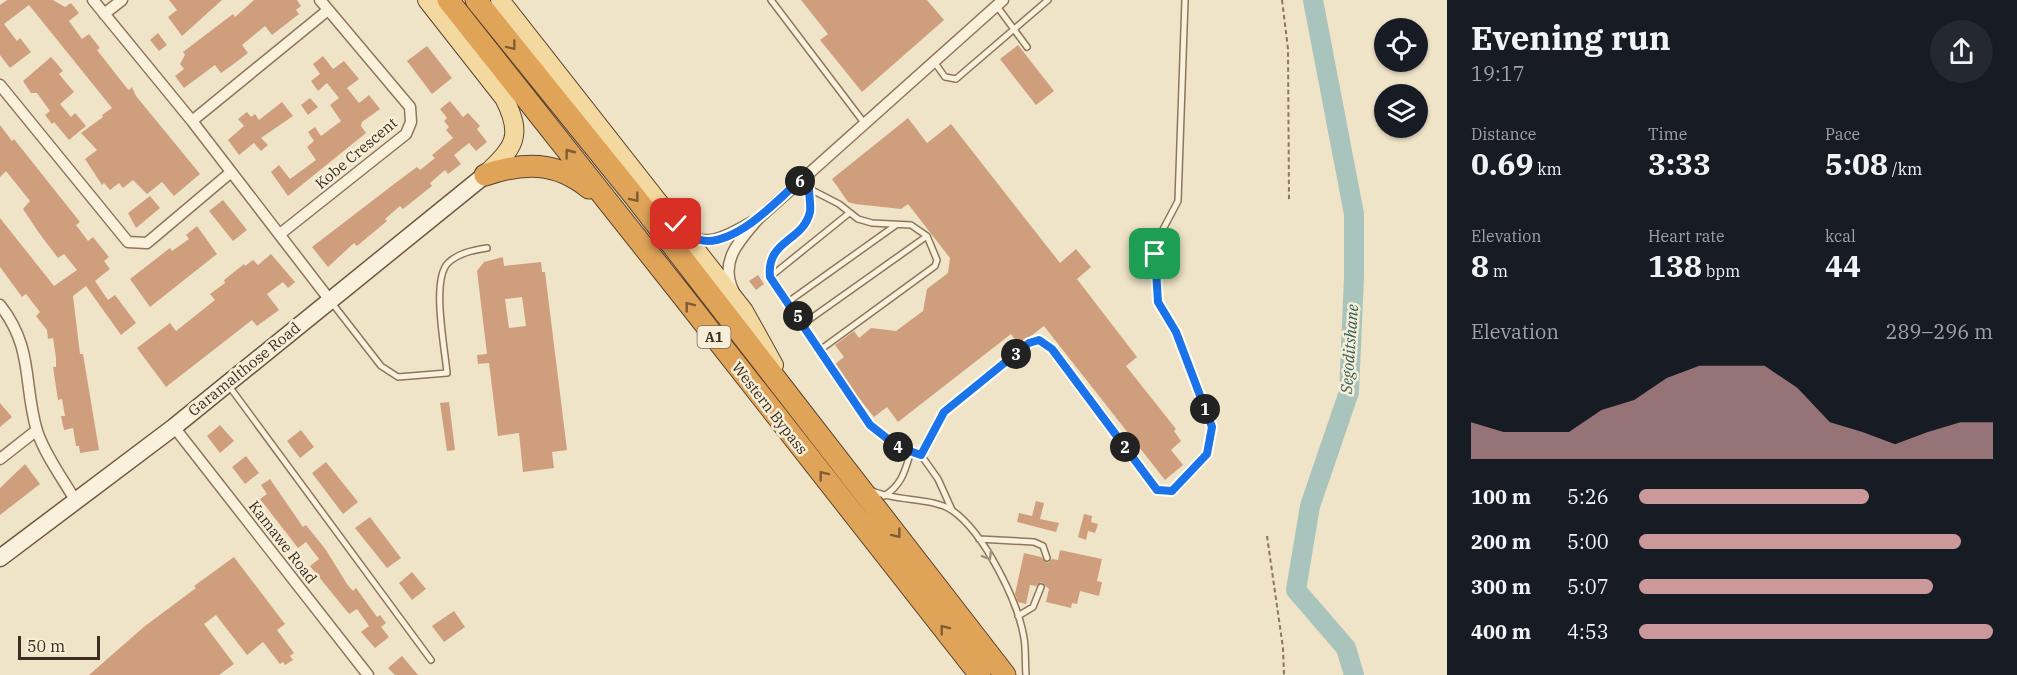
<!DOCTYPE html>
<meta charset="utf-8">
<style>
:root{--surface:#171b24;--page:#242831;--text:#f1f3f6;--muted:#9ea1a6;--accent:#cc999b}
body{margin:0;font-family:"IBM Plex Serif",serif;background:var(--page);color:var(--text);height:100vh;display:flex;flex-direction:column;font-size:22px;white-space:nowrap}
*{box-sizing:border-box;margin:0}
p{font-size:20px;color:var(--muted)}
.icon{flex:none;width:33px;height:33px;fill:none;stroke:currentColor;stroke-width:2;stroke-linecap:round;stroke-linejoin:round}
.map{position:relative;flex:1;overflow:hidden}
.side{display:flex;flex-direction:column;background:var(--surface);width:570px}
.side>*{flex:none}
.controls{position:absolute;left:1374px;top:18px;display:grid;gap:12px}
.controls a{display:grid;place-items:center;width:54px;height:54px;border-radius:50%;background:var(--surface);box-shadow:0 2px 4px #0004;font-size:30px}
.scale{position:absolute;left:18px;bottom:15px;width:82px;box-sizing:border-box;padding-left:6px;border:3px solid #3d2e20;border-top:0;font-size:16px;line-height:21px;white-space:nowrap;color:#3d2e20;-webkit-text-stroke:4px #f7eed8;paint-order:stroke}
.pin{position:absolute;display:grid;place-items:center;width:51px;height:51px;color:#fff;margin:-26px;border-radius:12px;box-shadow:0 3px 9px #0006}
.km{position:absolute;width:30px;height:30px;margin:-15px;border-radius:50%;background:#222;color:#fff;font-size:16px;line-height:30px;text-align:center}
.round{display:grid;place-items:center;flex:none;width:63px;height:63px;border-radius:32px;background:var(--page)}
.summary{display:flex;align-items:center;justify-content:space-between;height:102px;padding:0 24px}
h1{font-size:33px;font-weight:800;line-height:45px}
.metrics{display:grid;grid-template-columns:repeat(3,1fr);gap:9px;height:102px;padding:6px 24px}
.metrics div{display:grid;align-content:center}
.metrics b{font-size:30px;font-weight:800}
.metrics small{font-size:16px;font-weight:400}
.metrics p{font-size:16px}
.chart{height:168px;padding:12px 24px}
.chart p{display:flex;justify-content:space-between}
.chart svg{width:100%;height:108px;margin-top:6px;fill:var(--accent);opacity:.7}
ul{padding:0 24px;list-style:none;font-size:20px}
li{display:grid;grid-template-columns:96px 72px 1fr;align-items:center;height:45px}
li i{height:15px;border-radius:8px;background:var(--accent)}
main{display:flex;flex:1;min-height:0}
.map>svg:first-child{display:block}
</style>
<main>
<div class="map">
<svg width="1447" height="675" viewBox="0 0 1447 675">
<rect width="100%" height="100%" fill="#f0e4c8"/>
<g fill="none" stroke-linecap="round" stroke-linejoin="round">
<path stroke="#a9c4bc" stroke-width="20" d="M1313,0L1354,214V277L1349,392L1310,506L1296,590L1346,648L1354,675"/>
</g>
<path fill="#cf9f7d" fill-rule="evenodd" d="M7,0H53L65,7L71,3L79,13L69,21L82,39L89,34L100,48L97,50L126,87L129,90L132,87L136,96L200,174L174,196L162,182L147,194L133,180L123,188L119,183L110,190L104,183L102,185L85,159L97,150L81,133L103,117L102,115L112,108L29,5L4,24L17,41L20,38L31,52L10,68L0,55V5Z
M169,0H222L182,36L168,17L177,10Z
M254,0H297L301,6L296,10L299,14L272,35L265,26L242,45L248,53L231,66L221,73L215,65L184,88L175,76L184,69L180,64L185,55L183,52L233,14L235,17Z
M801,0H927L944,20L862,92L820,40L828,34Z
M158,33L167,45L159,51L150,40Z
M1018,45L1054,91L1036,105L1000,59Z
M427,46L452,78L432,94L407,61Z
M323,56L333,69L344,61L359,79L347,88L359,103L369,95L380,109L362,122L361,126L366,133L288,196L271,172L279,165L290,179L316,160L307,147L314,141L308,132L315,127L321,136L341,121L330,105L339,98L327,83L318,91L311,81L320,74L313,64Z
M51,57L63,71L59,74L74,92L60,104L71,117L75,113L86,126L69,140L54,122L52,124L45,115L50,111L37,93H31L23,81Z
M310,98L318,107L308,115L301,105Z
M450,101L463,117L468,113L480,126L477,129L487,142L476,151L469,143L454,155L461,164L448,174L445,170L430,183L432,186L403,209L400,206L385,219L387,221L357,246L354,243L328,267L312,247L398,181L417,167L420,170L435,158L432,155L453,138L446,130L449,127L444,121L447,118L440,109Z
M282,102L293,116L261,138L268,145L261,151L254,143L239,155L228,140L244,126L238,119L247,112L251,117L255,114L259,120Z
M908,118L927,143L951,124L1060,263L1076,249L1091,267L1077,279L1137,357L1126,366L1176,429L1174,431L1181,441L1171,450L1183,465L1165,480L1044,326L1019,345L1011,334L898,422L887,407L874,417L853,391L835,364L844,357L835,345L854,331L859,338L871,328L896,331L923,311L927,289L948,273L950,258L908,204L901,209L855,204L848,202L832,179Z
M0,125L12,141L14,139L80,222L76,225L88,241L93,237L109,257L104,261L110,269L95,281L108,300L115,295L136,323L121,335L86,286L73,296L80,354H83L99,450L80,453L79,446H76L73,428L64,430L61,416H65L62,399L58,400L53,367H56V358L53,338L48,339L47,330L36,316L40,312L26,294L22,297L0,267V218L54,286L77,270L64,254L58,258L39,233L23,209L30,201L6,171L0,177Z
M150,196L160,208L136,228L128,213Z
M223,200L247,230L233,241L209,211Z
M197,226L217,254L150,307L130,279L170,248L172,251L189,239L186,235Z
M271,254L295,282L288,288L283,282L267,294L279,310L257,326L252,320L166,387L137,348L170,323L176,331L215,300L210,294L225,283L224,280L244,264L245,266L253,260L258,265Z
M503,257L504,266L541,262L542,272H545L567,450L552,452L554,468L523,472L519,433L498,436L489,363L478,364L477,355L487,354L477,271L484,262ZM522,297L526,326L509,328L505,299Z
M758,275L764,284L756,290L749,281Z
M449,402L455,450L447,451L440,403Z
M0,403L12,417L0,427Z
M220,425L234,441L220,453L207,436Z
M301,430L314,447L300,458L287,441Z
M246,456L259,473L245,484L232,467Z
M326,462L358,502L343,514L312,473Z
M25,464L40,484L0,515V488Z
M270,479L303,527L306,525L326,550L347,584L353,591L356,588L377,617L380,615L386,623L381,627L389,637L375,648L361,632L369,626L357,609L349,614L310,566L319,559L306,542L298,548L260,499L267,494L261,485Z
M1036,501L1044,503L1040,519L1059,523L1056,532L1017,522L1019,513L1032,516Z
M1084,514L1092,516L1091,522L1098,524L1095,533L1088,531L1086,540L1078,537Z
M370,517L401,558L387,568L355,528Z
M1060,550L1102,559L1097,581L1102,582L1099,596L1080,591L1077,604L1072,603L1071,608L1046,602L1049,589L1041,582L1036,586L1030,585L1026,604L1018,602L1015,594L1024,553L1041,557L1048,563L1052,559L1058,560Z
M234,557L285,624L277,630L294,653L290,656L293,660L285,665L283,662L280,664L263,642L247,655L216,615L204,624L234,664L219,675H89L145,626L196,588L194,586Z
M412,572L426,589L412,600L399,583Z
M454,611L465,627L444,642L432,626Z
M402,656L418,675H395L388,668Z"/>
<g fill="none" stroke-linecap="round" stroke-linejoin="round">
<defs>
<path id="lane" d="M771,0L865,124
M996,5L1027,47
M935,63L945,77L956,79L1048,0
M808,188L839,204L858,219L872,223L911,225L927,236L937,260L935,266L820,350
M809,189C809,196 811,205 810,212C804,242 766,240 770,277L870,425L898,447L921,455L938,479L952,510
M770,277L848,214
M788,302L896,225
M332,303L381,366L398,377L447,373C445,349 431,280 448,263C458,253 474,250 487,248
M803,324L927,236
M229,386L431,660
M921,455L944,412L1029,343L1039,340L1052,349L1157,490L1172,491L1207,454L1212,427L1176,332L1158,302L1155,254L1159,237L1178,201L1185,0
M873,491C896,502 934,497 953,511C984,533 1018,601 1024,638C1026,650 1025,663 1026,675
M884,496C902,485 905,471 911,451
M979,539L1034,542L1043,546L1047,558
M1018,616L1033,607L1041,587"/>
<path id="street" d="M93,0L192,121L329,299
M104,14L122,0
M0,85L128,242L147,243L230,173
M192,121L328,10
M280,234L406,134L411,122L410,107L320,0
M687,234C707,250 733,232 752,222
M733,290C719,261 740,240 758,219L1003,0
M0,305C34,348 23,384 37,431C45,455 63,479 75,500
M174,427L368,675
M0,459L37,430"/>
<path id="secondary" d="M0,558L174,427L485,175"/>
<path id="primary" d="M427,0L504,98C524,137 514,147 485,175
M500,0L744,311L774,365"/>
<path id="highway" d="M448,0C627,224 803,449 980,675
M476,0L635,197L1005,675
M485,175C523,162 556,161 589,188"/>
</defs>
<use href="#lane" stroke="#8d765c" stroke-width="8"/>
<use href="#street" stroke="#8d765c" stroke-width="13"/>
<use href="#secondary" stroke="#6f573f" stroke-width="19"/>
<use href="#primary" stroke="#5b4430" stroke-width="20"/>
<use href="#highway" stroke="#5b4430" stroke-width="23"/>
<path stroke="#8d765c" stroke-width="2" stroke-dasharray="4.5 3" stroke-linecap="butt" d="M1282,0L1288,49L1289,202
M1267,536L1283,648L1284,675"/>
<use href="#lane" stroke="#faf1dc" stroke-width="5"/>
<use href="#street" stroke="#faf1dc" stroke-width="10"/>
<use href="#secondary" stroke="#faf1dc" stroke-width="16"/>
<use href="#primary" stroke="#f3d9a0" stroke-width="18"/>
<use href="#highway" stroke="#e0a458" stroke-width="21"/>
</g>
<defs><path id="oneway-chevron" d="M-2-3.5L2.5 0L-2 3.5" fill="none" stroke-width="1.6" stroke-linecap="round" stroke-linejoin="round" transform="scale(1.5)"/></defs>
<g stroke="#7e5d36">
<use href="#oneway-chevron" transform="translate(512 46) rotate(52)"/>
<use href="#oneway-chevron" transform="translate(569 153) rotate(-127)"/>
<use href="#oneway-chevron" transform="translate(635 198) rotate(52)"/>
<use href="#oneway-chevron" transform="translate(689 306) rotate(-128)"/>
<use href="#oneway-chevron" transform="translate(823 475) rotate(-128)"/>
<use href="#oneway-chevron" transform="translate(897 534) rotate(52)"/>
<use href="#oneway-chevron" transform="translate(944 629) rotate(-128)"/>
</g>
<use stroke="#9c907e" href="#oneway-chevron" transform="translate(988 556) rotate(60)"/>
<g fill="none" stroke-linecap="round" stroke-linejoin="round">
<defs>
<path id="route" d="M676,224C685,232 694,241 708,241C741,240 778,200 801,179L809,189C809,196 811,205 810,212C803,242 766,240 770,277L870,425L898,447L921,455L944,412L1029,343L1039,340L1052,349L1157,490L1172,491L1207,454L1212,427L1176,332L1158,302L1155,254"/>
</defs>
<use href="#route" stroke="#fff" stroke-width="12"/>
<use href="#route" stroke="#1a73e8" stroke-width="8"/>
</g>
<g text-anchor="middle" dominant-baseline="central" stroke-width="5" stroke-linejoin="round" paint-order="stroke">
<rect fill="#f7eed8" stroke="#756857" stroke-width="1.5" x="697.5" y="326" width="33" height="22" rx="4.5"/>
<g font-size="14" font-weight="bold" fill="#3d2e20">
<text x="714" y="337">A1</text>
</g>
<g font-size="15" fill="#3d2e20" stroke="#f7eed8">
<text transform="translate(356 153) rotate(-40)">Kobe Crescent</text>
<text transform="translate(244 369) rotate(-39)">Garamalthose Road</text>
<text transform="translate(770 408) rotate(52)">Western Bypass</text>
<text transform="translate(283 542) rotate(52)">Kamawe Road</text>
</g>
<g font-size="16" font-style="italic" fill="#2f5d5a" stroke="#f7eed8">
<text transform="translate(1349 349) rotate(-86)">Segoditshane</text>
</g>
</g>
</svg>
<div class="controls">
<a><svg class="icon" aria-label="locate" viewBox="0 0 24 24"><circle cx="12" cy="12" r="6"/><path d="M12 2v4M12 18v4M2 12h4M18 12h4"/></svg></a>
<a><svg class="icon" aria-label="layers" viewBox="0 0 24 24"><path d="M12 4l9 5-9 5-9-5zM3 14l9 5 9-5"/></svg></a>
</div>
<div class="scale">50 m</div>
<div class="pin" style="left:1155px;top:254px;background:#1e9e55"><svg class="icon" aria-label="arrive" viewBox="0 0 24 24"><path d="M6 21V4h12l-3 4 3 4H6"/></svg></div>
<div class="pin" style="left:676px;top:224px;background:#d93025"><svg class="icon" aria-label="check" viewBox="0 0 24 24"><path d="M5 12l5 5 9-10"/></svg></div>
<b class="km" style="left:1205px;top:409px">1</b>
<b class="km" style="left:1125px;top:447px">2</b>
<b class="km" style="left:1016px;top:354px">3</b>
<b class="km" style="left:898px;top:447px">4</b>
<b class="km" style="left:798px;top:316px">5</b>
<b class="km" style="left:800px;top:181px">6</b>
</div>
<section class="side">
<div class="summary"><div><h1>Evening run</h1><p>19:17</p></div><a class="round"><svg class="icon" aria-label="share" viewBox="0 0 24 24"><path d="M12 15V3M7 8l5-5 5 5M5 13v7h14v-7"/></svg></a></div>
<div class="metrics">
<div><p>Distance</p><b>0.69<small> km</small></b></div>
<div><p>Time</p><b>3:33</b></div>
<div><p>Pace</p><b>5:08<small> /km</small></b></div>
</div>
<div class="metrics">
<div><p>Elevation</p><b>8<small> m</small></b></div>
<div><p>Heart rate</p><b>138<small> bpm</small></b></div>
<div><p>kcal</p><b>44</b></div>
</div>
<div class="chart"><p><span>Elevation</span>289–296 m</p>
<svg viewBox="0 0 160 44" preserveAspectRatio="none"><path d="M0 44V29L10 33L20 33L30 33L40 24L50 20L60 11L70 6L80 6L90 6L100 15L110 29L120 33L130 38L140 33L150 29L160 29V44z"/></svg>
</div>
<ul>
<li><b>100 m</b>5:26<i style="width:65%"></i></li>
<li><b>200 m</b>5:00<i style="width:91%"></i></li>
<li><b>300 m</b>5:07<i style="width:83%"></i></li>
<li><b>400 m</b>4:53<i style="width:100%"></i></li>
</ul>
</section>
</main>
